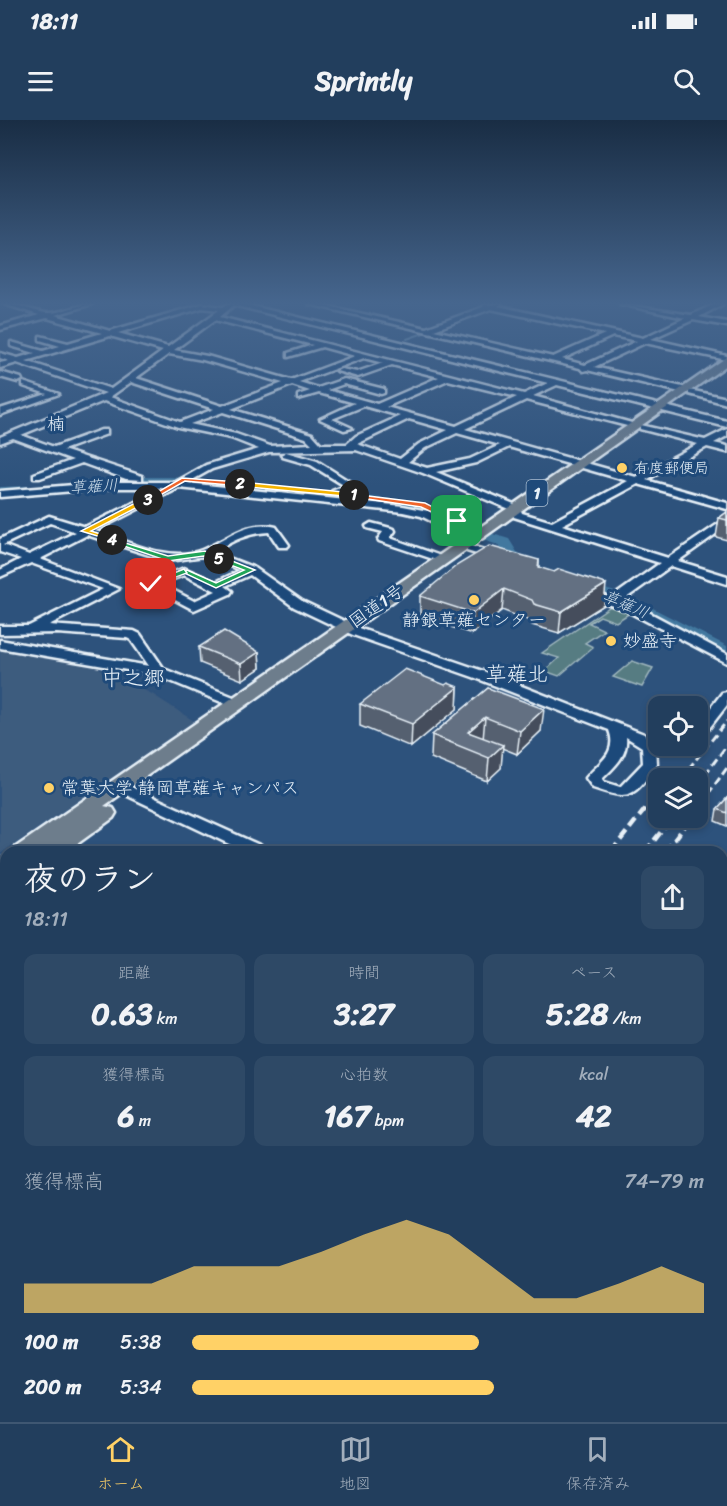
<!DOCTYPE html>
<html lang="ja">
<meta charset="utf-8">
<style>
:root{--surface:#223e5d;--page:#2e4966;--text:#f1f3f6;--muted:#a2aebc;--line:#3f5772;--accent:#ffd166}
body{margin:0;font-family:Sriracha,"Klee One",sans-serif;background:var(--page);color:var(--text);height:100vh;display:flex;flex-direction:column;font-size:22px;white-space:nowrap}
*{box-sizing:border-box;margin:0}
p{font-size:20px;color:var(--muted)}
.icon{flex:none;width:33px;height:33px;fill:none;stroke:currentColor;stroke-width:2;stroke-linecap:round;stroke-linejoin:round}
.map{position:relative;flex:1;overflow:hidden}
.drawer{position:absolute;left:0px;top:726px;width:728px;height:576px;display:flex;flex-direction:column;background:var(--surface);border-radius:18px 18px 0 0;box-shadow:0 3px 9px #0003,0 0 0 2px var(--line)}
.drawer>*{flex:none}
.fabs{position:absolute;left:648px;top:576px;display:grid;gap:12px}
.fabs a{display:grid;place-items:center;width:60px;height:60px;border-radius:12px;background:var(--surface);box-shadow:0 3px 9px #0003,0 0 0 2px var(--line);font-size:30px}
.pin{position:absolute;display:grid;place-items:center;width:51px;height:51px;color:#fff;margin:-26px;border-radius:12px;box-shadow:0 3px 9px #0006}
.km{position:absolute;width:30px;height:30px;margin:-15px;border-radius:50%;background:#222;color:#fff;font-size:16px;line-height:30px;text-align:center}
.round{display:grid;place-items:center;flex:none;width:63px;height:63px;border-radius:12px;background:var(--page)}
.head{display:flex;align-items:center;justify-content:space-between;height:102px;padding:0 24px}
h1{font-size:33px;font-weight:700;line-height:45px}
.metrics{display:grid;grid-template-columns:repeat(3,1fr);gap:9px;height:102px;padding:6px 24px}
.metrics div{display:grid;align-content:center;border-radius:12px;background:var(--page);text-align:center}
.metrics b{font-size:30px;font-weight:700}
.metrics small{font-size:16px;font-weight:400}
.metrics p{font-size:16px}
.chart{height:168px;padding:12px 24px}
.chart p{display:flex;justify-content:space-between}
.chart svg{width:100%;height:108px;margin-top:6px;fill:var(--accent);opacity:.7}
ul{padding:0 24px;list-style:none;font-size:20px}
li{display:grid;grid-template-columns:96px 72px 1fr;align-items:center;height:45px}
li i{height:15px;border-radius:8px;background:var(--accent)}
.status{display:flex;justify-content:space-between;align-items:center;height:42px;padding:0 30px;background:var(--surface);direction:ltr}
.status svg{height:16px;fill:currentColor}
header{display:flex;justify-content:space-between;align-items:center;height:78px;padding:0 24px;background:var(--surface);font-size:27px;font-weight:700}
.menu{display:flex;justify-content:space-around;align-items:center;height:84px;border-top:2px solid var(--line);background:var(--surface);font-size:16px;color:var(--muted)}
.menu a{display:grid;justify-items:center;gap:3px}
.menu .current{color:var(--accent)}
.map>svg:first-child{display:block}
</style>
<div class="status"><b>18:11</b><svg viewBox="0 0 49 12"><path d="M0 12V9h3v3zM5 12V6h3v6zM10 12V3h3v9zM15 12V0h3v12zM26 1h20v11H26zM47 4h2v5h-2z"/></svg></div>
<header><svg class="icon" aria-label="menu" viewBox="0 0 24 24"><path d="M4 6h16M4 12h16M4 18h16"/></svg>Sprintly<svg class="icon" aria-label="search" viewBox="0 0 24 24"><circle cx="10" cy="10" r="6"/><path d="M15 15l6 6"/></svg></header>
<div class="map">
<svg width="727" height="1302" viewBox="0 0 727 1302">
<rect width="100%" height="100%" fill="#2d527c"/>
<filter id="ink" filterUnits="userSpaceOnUse"><feTurbulence type="fractalNoise" baseFrequency=".0167" numOctaves="2"/><feDisplacementMap in="SourceGraphic" scale="12" xChannelSelector="R" yChannelSelector="G"/><feConvolveMatrix kernelMatrix="1 2 1 2 8 2 1 2 1" color-interpolation-filters="sRGB"/></filter>
<g filter="url(#ink)">
<path fill="#3d5b7e" d="M0,526L92,542L102,550L152,574L194,601L0,734Z
M0,1067L6,1071V1296H128L123,1302H0Z"/>
<path fill="#567c82" stroke="#9fb6bd" stroke-width="1.5" d="M615,483L633,491L616,502L600,496L589,503L604,510L585,523L593,527L559,556L545,551L559,538L542,533Z
M632,541L653,548L642,567L613,557Z"/>
<g fill="none" stroke-linecap="round" stroke-linejoin="round">
<path stroke="#84a8c3" stroke-width="2" d="M407,219L432,210"/>
<path fill="#42789f" fill-rule="evenodd" d="M127,357H171L392,379L430,387L473,408L509,419L517,432L541,446L533,451C517,447 505,439 498,425C462,414 429,395 392,387L171,365H127L91,369L84,365L91,361Z
M33,366L38,367V373L0,375V367Z
M578,461L629,476L727,526V538L617,484L572,470L570,466L572,462Z"/>
<defs>
<path id="minor" d="M4,184C19,184 31,191 46,193C60,194 77,184 92,184L55,195L110,211L202,184L223,187L228,184H244L727,301V307L557,265L533,276L639,305L635,308L526,280L465,309L636,357L698,324L640,309V305L705,320L727,309V316L714,323L727,326V332L707,327L646,360L727,383V389L638,364L562,405L668,438L727,398V406L678,441L727,456V464L671,446L622,481L635,485L727,534V543L627,491L579,473L585,469L611,478L660,443L514,397L511,390L423,353L356,330L269,332L212,349L187,363L403,386L428,391L478,418L469,420L421,396L403,392L179,368L95,411C128,421 168,443 202,430C228,420 245,400 276,407L289,425L287,427H279L269,412C247,413 232,421 214,432L255,448L302,481L361,509L483,551L644,614L656,626L657,644C634,677 631,681 593,668L586,658C599,642 618,634 609,610L473,557L353,515L294,487L250,455L225,466L232,471L230,474L194,490L145,464L184,448L216,462L241,450L204,436L168,441L87,415L40,439L119,469L49,505L134,511L140,514L164,549L241,580L243,583L241,586H231L156,555L0,528V520L149,546L131,520L127,518L57,513L0,514V506H29L103,469L31,443L0,457V450L21,439L0,432V419L49,396L85,407L164,368H111L0,377V371L111,362H176L206,345L259,329L231,318L178,307L104,281L21,315L54,327L101,310H107V314L63,330L142,356V360L126,359L82,343L40,358H34V354L73,340L13,318L0,323V317L106,273L17,243L0,248V243L9,241L0,238V233L18,238L35,233L11,226V222L43,231L60,226L40,220V216L68,223L102,213L47,198L0,210V206L39,195ZM234,185L237,186L548,263L524,274L220,197ZM202,188L219,190L168,227L118,213ZM215,200L313,225L288,233V237L322,227L355,236L291,260L207,236L174,230ZM110,216L163,231L111,269L26,241ZM169,234L203,240L283,263L222,286L136,258ZM364,238L383,243L357,252L341,249L337,251L358,257L392,245L439,257L377,284L327,270L344,264L381,274L384,273V269L344,259L318,268L299,262ZM448,260L517,277L456,306L386,287ZM131,262L214,289L180,302L110,277ZM292,265L310,271L298,275V279L319,273L355,283L320,299L344,310L352,308L332,299L364,286L400,296L356,316L347,324H321L312,314L231,289ZM223,292L306,318L312,324L270,326L236,314L190,304ZM409,299L448,310L419,324L400,339L357,324ZM457,313L500,325L470,339L427,348L408,342L425,328ZM509,327L628,361L552,402L522,393L519,386L436,352L476,343ZM50,403L76,412L29,435L3,425ZM184,455L216,471L194,481L161,464ZM626,617L642,627L643,643L620,667L604,662L602,659C614,647 628,636 626,617Z
M309,184H319L426,208L483,187L484,185L501,184L498,186L643,218L685,198L620,184L691,195L715,184H723L699,197L727,202V206L693,200L651,219L727,236V240L645,223L594,247L687,268V272L684,273L587,250L583,251L580,248ZM491,189L605,214L553,237L434,210ZM613,216L637,221L585,245L562,239Z
M0,252L21,258L22,260L18,262L0,257Z
M23,262L59,274L0,295V289L47,274L23,266Z
M689,270L727,278V284L689,274Z
M286,332L317,341L358,367L340,375H332V371L345,366L311,345L283,337L281,335Z
M371,403L394,409L395,411L390,418L449,439L447,441H439L379,421L378,419L383,412L367,408L366,406Z
M471,426L503,436L505,438L499,441L467,431V427Z
M727,572V585L703,616L698,617V604L722,573Z
M133,668L266,728L268,732H246L128,676L125,673Z
M0,791L6,793V807L0,805Z
M722,832L727,834V848L722,846Z
M6,910V929L0,931V912Z
M722,1176L727,1178V1203L722,1201Z
M376,1296H409L411,1302H378Z
M446,1296H517L515,1302H444Z"/>
<path id="major" d="M727,963V994L722,995V965Z
M0,1032L6,1034V1060L0,1057Z
M308,1296H346L349,1302H311Z
M488,1296H522L519,1302H485Z"/>
<path id="highway" d="M727,237V245L104,686L113,688L116,693L113,698L66,732H13L16,727Z
M6,737V755L0,757V739Z
M6,756V774L0,776V758Z"/>
</defs>
<use href="#minor" stroke="#e8f1f8" stroke-width="5"/>
<use href="#major" stroke="#e8f1f8" stroke-width="4"/>
<use href="#highway" stroke="#e8f1f8" stroke-width="5"/>
<use href="#minor" fill="#1f4a7a" fill-rule="evenodd"/>
<use href="#major" fill="#6d7d8c" fill-rule="evenodd"/>
<use href="#highway" fill="#6d7d8c" fill-rule="evenodd"/>
<path stroke="#e8f1f8" stroke-width="3" stroke-dasharray="8 4" stroke-linecap="butt" d="M681,658L727,601
M698,664L727,625
M708,674L727,648"/>
<path stroke="#e8f1f8" stroke-width="4.5" stroke-dasharray="10 5" stroke-linecap="butt" d="M698,688L709,673
M611,732L658,673
M645,732L672,698
M665,732L691,698"/>
<path stroke="#e8f1f8" stroke-width="6" stroke-dasharray="14 7" stroke-linecap="butt" d="M149,1302L154,1296
M166,1302L171,1296
M205,1302L209,1296
M238,1302L242,1296"/>
</g>
<path fill="#556070" stroke="#e8f1f8" stroke-width="1.5" d="M727,392V420L716,417L719,398Z
M539,440V448L604,485L559,513L532,505L530,501L502,490L472,514L420,497V476Z
M199,527L259,532L260,548L242,560L200,543Z
M445,565L458,567L457,589L411,627L360,606V584Z
M488,568L541,611L517,634L502,628L501,648L487,661L431,638L432,615Z
M727,678V706L715,701L717,689Z"/>
<path fill="#454e5b" stroke="#e8f1f8" stroke-width="1.5" d="M606,464L604,485L559,513L561,492Z
M504,469L502,490L472,514L473,493Z
M259,532L260,548L242,560L241,544Z
M458,567L457,589L411,627L412,604Z
M544,589L541,611L517,634L520,611Z
M485,597L483,620L468,612Z
M503,625L501,648L487,661L489,638Z"/>
<path fill="#637082" stroke="#e8f1f8" stroke-width="1.5" d="M727,392V400L719,398Z
M489,426L539,440L538,447L554,452L559,449L606,464L561,492L534,484L532,480L504,469L473,493L420,476L456,446Z
M224,511L259,532L241,544L199,527Z
M405,549L445,565L448,563L458,567L412,604L360,584Z
M488,568L544,589L520,611L485,597L468,612L503,625L489,638L432,615Z
M727,678V693L717,689Z"/>
</g>
<linearGradient id="sky" x2="0" y2="1"><stop stop-color="#192d44"/><stop offset="0.5" stop-color="#46668e"/><stop offset="1" stop-color="#46668e" stop-opacity="0"/></linearGradient>
<rect width="727" height="366" fill="url(#sky)"/>
<path fill="#f0652b" stroke="#fff" stroke-width="1.5" d="M352,374L425,383L460,401L454,402L421,387L354,377Z"/>
<path fill="#f5b400" stroke="#fff" stroke-width="1.5" d="M240,362L354,373L358,375L354,377L237,366Z"/>
<path fill="#f0652b" stroke="#fff" stroke-width="1.5" d="M182,358L240,362L243,364L240,366L185,361L150,381L144,380Z"/>
<path fill="#f5b400" stroke="#fff" stroke-width="1.5" d="M145,378L151,380L91,411L114,418V421L81,411Z"/>
<path fill="#22a559" stroke="#fff" stroke-width="1.5" d="M109,418L168,436L205,431L223,439L219,441L204,436L168,441L109,421Z"/>
<path fill="#22a559" stroke="#fff" stroke-width="1.5" d="M217,437H222L255,450L216,468L180,451L187,450L216,463L244,450L217,440Z"/>
<path fill="#22a559" stroke="#fff" stroke-width="1.5" d="M184,449L187,453L154,465L147,464Z"/>
<g fill="#ffd166" stroke="#1f4a7a" stroke-width="2">
<circle cx="622" cy="348" r="6"/>
<circle cx="474" cy="480" r="6"/>
<circle cx="611" cy="521" r="6"/>
<circle cx="49" cy="668" r="6"/>
</g>
<g text-anchor="middle" dominant-baseline="central" stroke-width="6" stroke-linejoin="round" paint-order="stroke">
<g font-size="15" fill="#e8f1f8" stroke="#1f4a7a" text-anchor="start">
<text x="634" y="348">有度郵便局</text>
</g>
<g font-size="16" font-style="italic" fill="#cfdfeb" stroke="#1f4a7a">
<text transform="translate(94 366) rotate(-3)">草薙川</text>
<text transform="translate(626 484) rotate(23)">草薙川</text>
</g>
<rect fill="#1f4a7a" stroke="#acbfd2" stroke-width="1.5" x="526.5" y="360" width="21" height="26" rx="4.5"/>
<g font-size="16" font-weight="bold" fill="#e8f1f8">
<text x="537" y="373">1</text>
</g>
<g font-size="18" fill="#e8f1f8" stroke="#1f4a7a">
<text x="56" y="304">楠</text>
</g>
<g font-size="18" fill="#e8f1f8" stroke="#1f4a7a">
<text transform="translate(376 486) rotate(-35)">国道1号</text>
</g>
<g font-size="18" fill="#e8f1f8" stroke="#1f4a7a" text-anchor="start">
<text x="474" y="500" text-anchor="middle">静銀草薙センター</text>
<text x="623" y="521">妙盛寺</text>
<text x="61" y="668">常葉大学 静岡草薙キャンパス</text>
</g>
<g font-size="21" fill="#e8f1f8" stroke="#1f4a7a">
<text x="517" y="554">草薙北</text>
<text x="133" y="558">中之郷</text>
</g>
</g>
</svg>
<div class="fabs">
<a><svg class="icon" aria-label="locate" viewBox="0 0 24 24"><circle cx="12" cy="12" r="6"/><path d="M12 2v4M12 18v4M2 12h4M18 12h4"/></svg></a>
<a><svg class="icon" aria-label="layers" viewBox="0 0 24 24"><path d="M12 4l9 5-9 5-9-5zM3 14l9 5 9-5"/></svg></a>
</div>
<div class="pin" style="left:457px;top:401px;background:#1e9e55"><svg class="icon" aria-label="arrive" viewBox="0 0 24 24"><path d="M6 21V4h12l-3 4 3 4H6"/></svg></div>
<div class="pin" style="left:151px;top:464px;background:#d93025"><svg class="icon" aria-label="check" viewBox="0 0 24 24"><path d="M5 12l5 5 9-10"/></svg></div>
<b class="km" style="left:354px;top:375px">1</b>
<b class="km" style="left:240px;top:364px">2</b>
<b class="km" style="left:148px;top:380px">3</b>
<b class="km" style="left:112px;top:420px">4</b>
<b class="km" style="left:219px;top:439px">5</b>
<section class="drawer">
<div class="head"><div><h1>夜のラン</h1><p>18:11</p></div><a class="round"><svg class="icon" aria-label="share" viewBox="0 0 24 24"><path d="M12 15V3M7 8l5-5 5 5M5 13v7h14v-7"/></svg></a></div>
<div class="metrics">
<div><p>距離</p><b>0.63<small> km</small></b></div>
<div><p>時間</p><b>3:27</b></div>
<div><p>ペース</p><b>5:28<small> /km</small></b></div>
</div>
<div class="metrics">
<div><p>獲得標高</p><b>6<small> m</small></b></div>
<div><p>心拍数</p><b>167<small> bpm</small></b></div>
<div><p>kcal</p><b>42</b></div>
</div>
<div class="chart"><p><span>獲得標高</span>74–79 m</p>
<svg viewBox="0 0 160 44" preserveAspectRatio="none"><path d="M0 44V32L10 32L20 32L30 32L40 25L50 25L60 25L70 19L80 12L90 6L100 12L110 25L120 38L130 38L140 32L150 25L160 32V44z"/></svg>
</div>
<ul>
<li><b>100 m</b>5:38<i style="width:56%"></i></li>
<li><b>200 m</b>5:34<i style="width:59%"></i></li>
</ul>
</section>
</div>
<nav class="menu">
<a class="current"><svg class="icon" aria-label="home" viewBox="0 0 24 24"><path d="M3 11l9-7 9 7M6 9v11h12V9"/></svg>ホーム</a>
<a><svg class="icon" aria-label="map" viewBox="0 0 24 24"><path d="M3 6l6-2 6 2 6-2v14l-6 2-6-2-6 2zM9 4v14M15 6v14"/></svg>地図</a>
<a><svg class="icon" aria-label="saved" viewBox="0 0 24 24"><path d="M7 4h10v16l-5-4-5 4z"/></svg>保存済み</a>
</nav>
